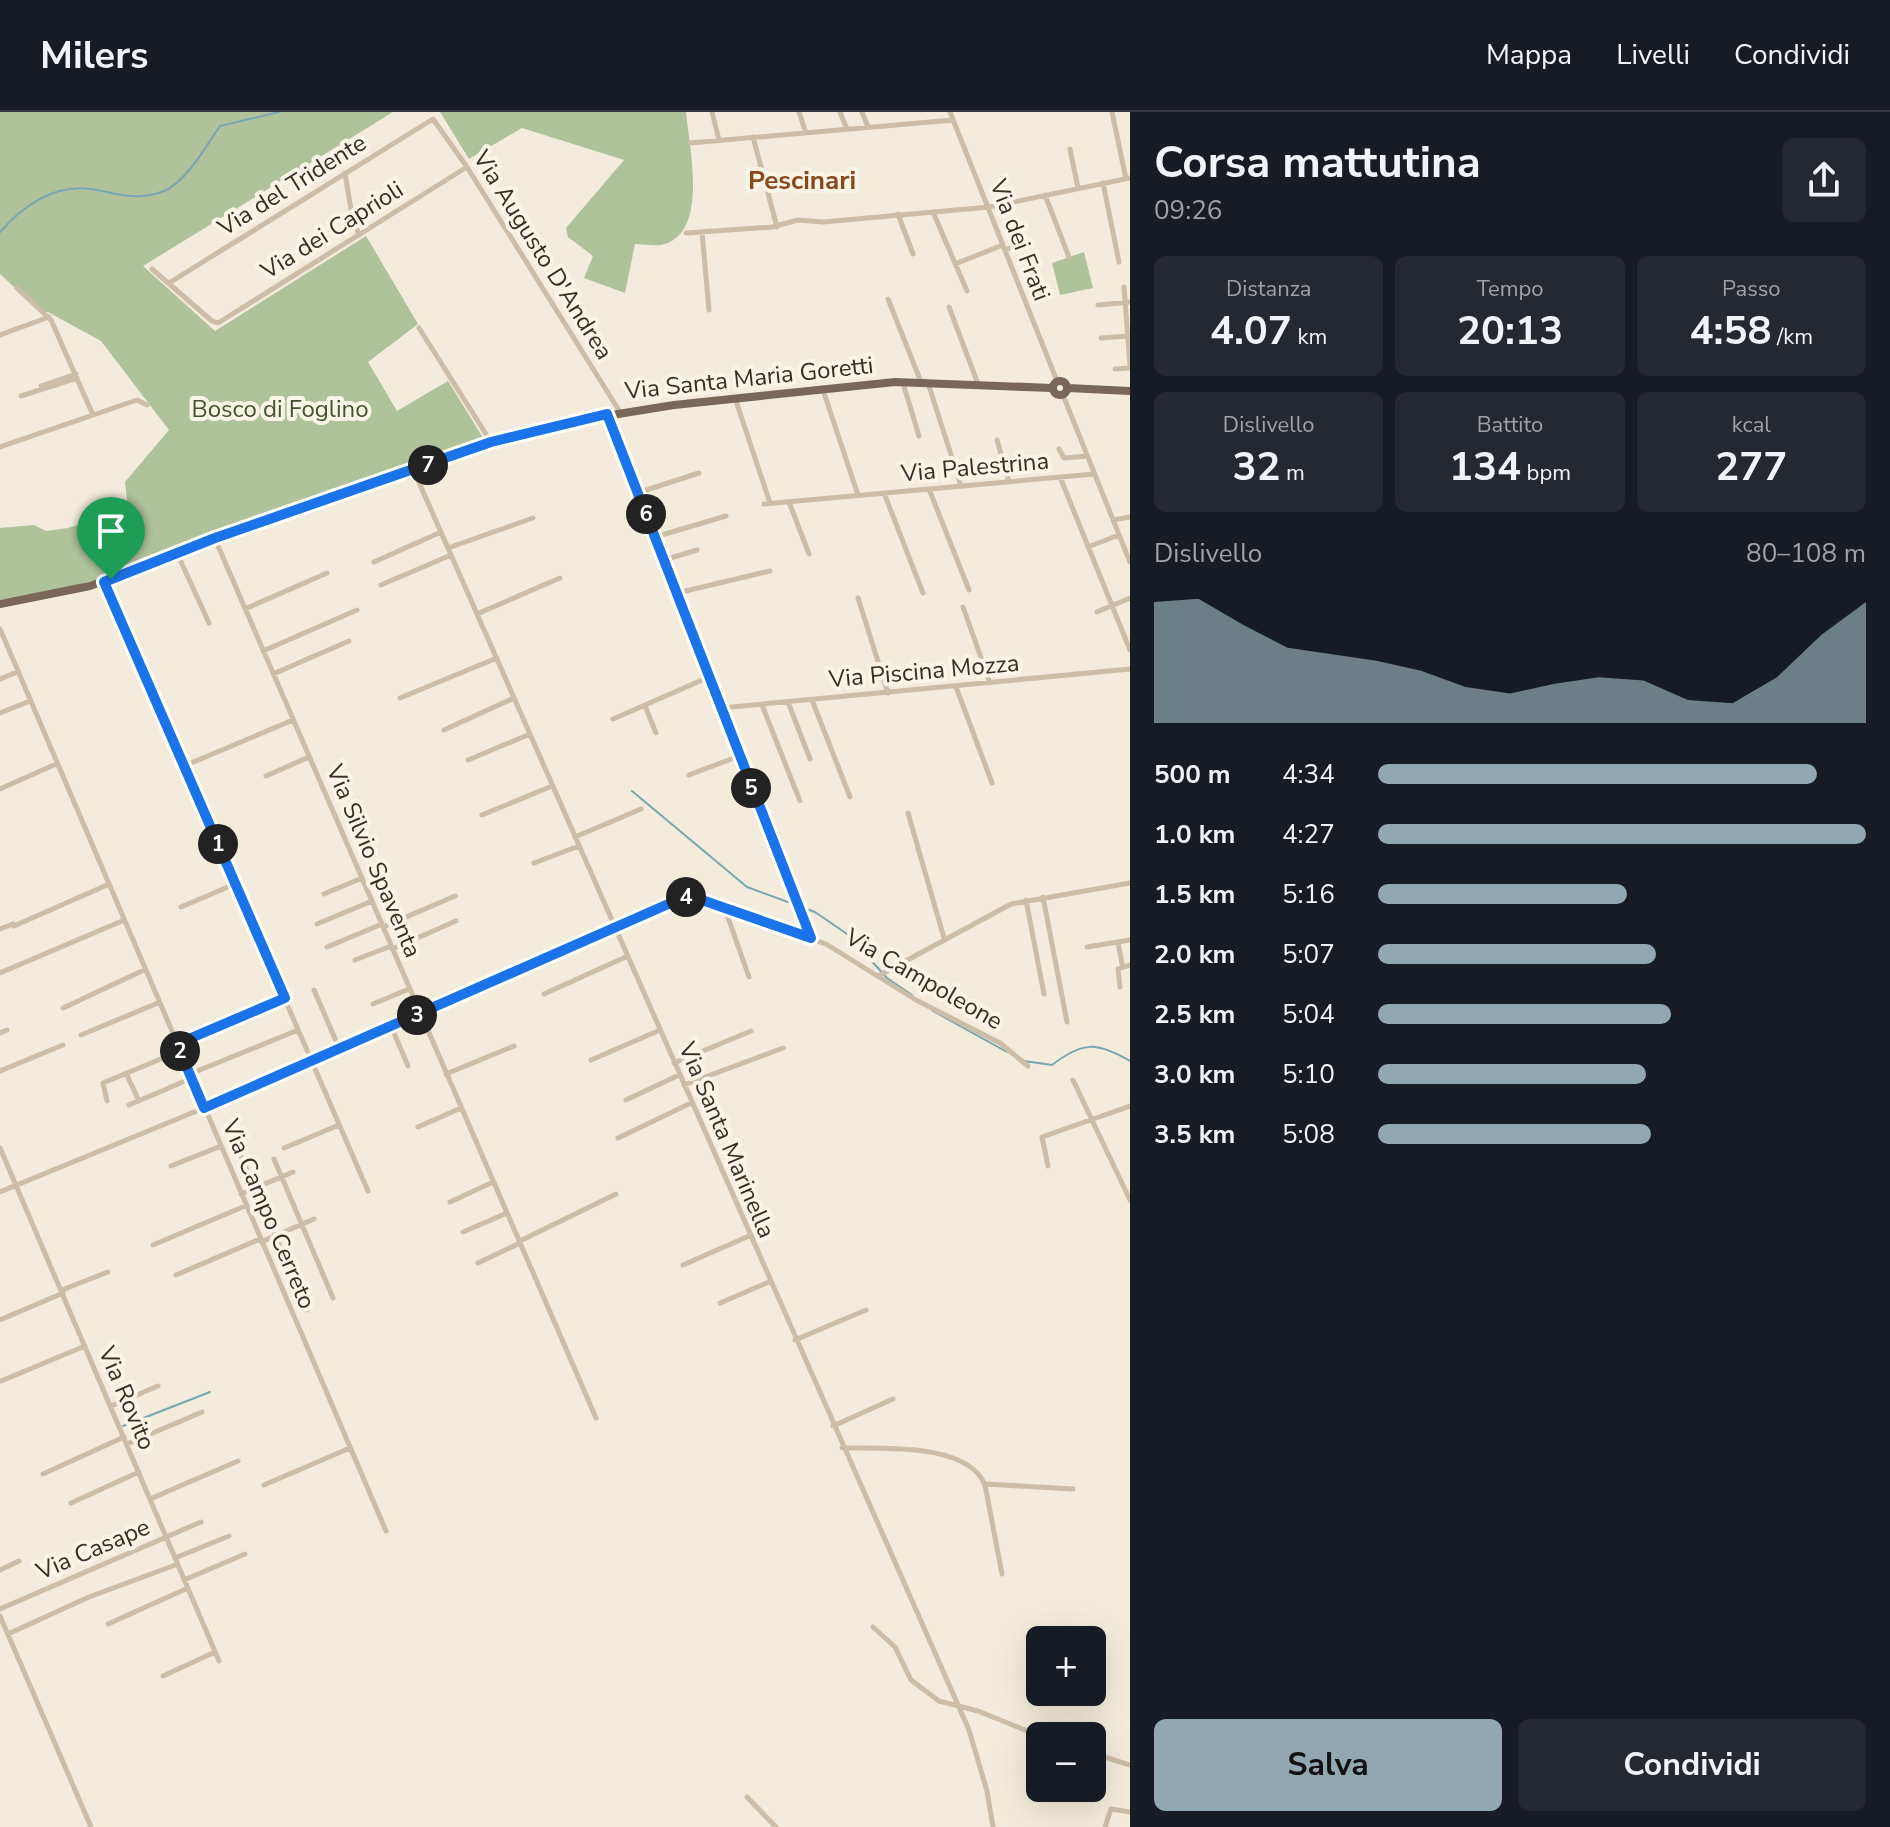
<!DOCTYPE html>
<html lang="it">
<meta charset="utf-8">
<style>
:root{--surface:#171b24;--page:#242831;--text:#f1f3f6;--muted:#9ea1a6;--line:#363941;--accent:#91a8b0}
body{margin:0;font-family:"Nunito Sans",sans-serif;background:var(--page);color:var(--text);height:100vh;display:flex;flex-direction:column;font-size:30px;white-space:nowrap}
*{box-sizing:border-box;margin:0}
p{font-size:26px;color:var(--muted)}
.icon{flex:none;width:44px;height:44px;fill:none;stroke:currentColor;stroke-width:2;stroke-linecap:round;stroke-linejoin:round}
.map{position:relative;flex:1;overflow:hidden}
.drawer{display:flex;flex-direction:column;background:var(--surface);width:760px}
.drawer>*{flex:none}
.tools{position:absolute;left:1026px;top:1514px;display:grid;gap:16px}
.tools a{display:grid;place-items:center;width:80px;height:80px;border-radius:12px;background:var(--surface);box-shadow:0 8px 32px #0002;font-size:40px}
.pin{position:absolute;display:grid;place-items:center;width:68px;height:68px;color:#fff;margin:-82px -34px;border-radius:50% 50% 50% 0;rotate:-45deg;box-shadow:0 0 8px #0007}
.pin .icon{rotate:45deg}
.km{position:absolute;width:40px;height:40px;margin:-20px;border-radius:50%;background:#222;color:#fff;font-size:22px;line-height:40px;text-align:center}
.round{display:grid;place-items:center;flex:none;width:84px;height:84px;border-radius:12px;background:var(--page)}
.overview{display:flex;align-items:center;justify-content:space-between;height:136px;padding:0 24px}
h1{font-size:44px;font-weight:700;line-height:60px}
.stats{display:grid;grid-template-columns:repeat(3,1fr);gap:12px;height:136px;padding:8px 24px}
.stats div{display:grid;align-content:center;border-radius:12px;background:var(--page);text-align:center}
.stats b{font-size:40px;font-weight:700}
.stats small{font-size:22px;font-weight:400}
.stats p{font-size:22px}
.chart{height:224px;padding:16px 24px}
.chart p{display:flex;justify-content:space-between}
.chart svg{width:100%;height:144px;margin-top:8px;fill:var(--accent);opacity:.7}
.primary-button{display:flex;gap:16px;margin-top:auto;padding:16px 24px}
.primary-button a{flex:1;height:92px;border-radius:12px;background:var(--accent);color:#111;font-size:32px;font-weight:700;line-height:92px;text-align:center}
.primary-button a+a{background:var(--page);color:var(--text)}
ul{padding:0 24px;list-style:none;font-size:26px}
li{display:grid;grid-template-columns:128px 96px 1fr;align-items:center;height:60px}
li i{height:20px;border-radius:10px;background:var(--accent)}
header{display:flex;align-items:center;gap:48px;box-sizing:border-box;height:112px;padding:0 40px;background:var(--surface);border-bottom:2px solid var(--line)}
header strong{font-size:38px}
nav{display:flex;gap:44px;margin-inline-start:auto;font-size:28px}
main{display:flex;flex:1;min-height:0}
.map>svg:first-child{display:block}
</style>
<header>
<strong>Milers</strong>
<nav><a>Mappa</a><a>Livelli</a><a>Condividi</a></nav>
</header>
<main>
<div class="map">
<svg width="1130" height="1715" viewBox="0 0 1130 1715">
<rect width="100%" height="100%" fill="#f3ebdb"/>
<path fill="#afc29a" d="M0,0H393L143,154L215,219L366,124L418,212L368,250L397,299L448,269L485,329L101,466L47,482L0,488V416L34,413L46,419L68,416L119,400L127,388L125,370L169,318L101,229L48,200H41L0,162Z
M440,0H686C689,34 710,123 661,133C653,134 643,132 635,132L625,181L584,166L593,144L568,125L566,116L624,48L522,16L469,47Z
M1084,140L1093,176L1060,183L1052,151Z"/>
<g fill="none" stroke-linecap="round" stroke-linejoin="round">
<path stroke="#78a6b1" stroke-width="2" d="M0,120C23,94 54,72 91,77C117,81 137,90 164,79C187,69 206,34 220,14L279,0
M632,679L747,775L815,800L847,822L887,866L912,883
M933,899L1007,940
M1024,949L1052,953C1083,929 1097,930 1130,949
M123,1314L210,1280"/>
<path stroke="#cbbda6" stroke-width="5" d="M712,0L719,28
M799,0L806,21
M840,0L847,17
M862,0L868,15
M950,0L1057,269
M1112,0L1126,67
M753,25L777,115
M690,31L953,8
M1070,37L1078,76
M345,61L352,104L359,123
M1103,71L1119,150
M1045,83L1069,145
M933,100L967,179
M898,102L913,142
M702,120L709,198
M686,121L772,115L798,108L823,110L989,95L1130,66
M1005,138L1022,131
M955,152L1003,133
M152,157L212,209L218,211L467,55
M169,171L433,7L467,55L620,300
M1124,175L1130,254
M17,176L51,208L93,303
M888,187L921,270
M1098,193L1130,190
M949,195L978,272
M419,216L491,330
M0,223L49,205
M1101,226L1128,224
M1115,257L1130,256
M903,271L919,324
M928,271L961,374
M41,274L76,262
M823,278L858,383
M1063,283L1130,450
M21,284L77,266
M735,286L770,391
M608,303L811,826
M997,328L1009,370
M0,335L137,288L147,293
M1059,337L1064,346L1087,344
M414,359L969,1618L987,1679L993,1715
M1060,365L1130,538
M929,377L969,478
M637,381L699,361
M884,381L923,481
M789,390L809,442
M764,392L1094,362
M1113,408L1130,405
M655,425L726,404
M215,427L596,1306
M1088,435L1119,423
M448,436L533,406
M177,441L209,511
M664,448L697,438
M374,450L441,420
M104,470L368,1079
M381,473L451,443
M677,481L770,459
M858,486L888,581
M963,495L990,571
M245,497L327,461
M1097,500L1130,486
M477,502L560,466
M0,517L386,1419
M263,539L357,498
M273,562L349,529
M0,567L17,560
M956,575L992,671
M400,586L497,546
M812,588L850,685
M788,590L810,647
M762,593L800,689
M645,594L656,621
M721,596L1130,557
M0,601L30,589
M613,607L709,565
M444,618L514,586
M468,648L530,622
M184,654L293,608
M689,663L739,644
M266,664L309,645
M0,677L56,652
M908,701L944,826
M482,703L552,674
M575,725L641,697
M534,751L579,734
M324,782L362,766
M1043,785L1067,910
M1026,788L1044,882
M181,795L235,772
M725,797L749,865
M317,812L372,789
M14,814L107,773
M383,815L455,784
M0,817L13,812
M1118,830L1122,852
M327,835L382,812
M1087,835L1130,828
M392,837L456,809
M355,848L391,834
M0,861L122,809
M878,864L1011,792L1130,771
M1120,875L1118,857L1130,853
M314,878L339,936
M544,882L628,844
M373,892L409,877
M63,896L144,858
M391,914L408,954
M0,921L7,918
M81,923L158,891
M177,932L285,886
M591,948L660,918
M674,951L751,919
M0,959L63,933
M126,961L139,989
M190,962L298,918
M446,962L514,934
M1073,968L1130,1088
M684,973L783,936
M626,988L679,963
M107,989L103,971L180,939
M129,993L192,966
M418,1015L461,996
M618,1026L691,991
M235,1030L307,1198
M0,1036L219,1549
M284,1036L339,1013
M274,1047L333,1186
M171,1054L221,1034
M1048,1054L1042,1025L1130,994
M0,1080L204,996L686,785L826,832L916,888L1000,931L1028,954
M241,1082L293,1060
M450,1090L493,1070
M463,1120L507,1101
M520,1129L616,1082
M261,1130L314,1107
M153,1133L245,1094
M478,1151L520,1131
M683,1153L749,1124
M176,1163L260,1127
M62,1178L108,1160
M720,1191L769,1170
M0,1208L63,1181
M795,1228L866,1198
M1,1269L85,1234
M111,1294L158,1274
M833,1314L893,1287
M127,1332L202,1300
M842,1336C880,1337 968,1330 985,1373L1002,1462
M43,1362L124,1325
M985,1372L1073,1377
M264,1373L350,1336
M150,1387L238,1349
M71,1391L139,1360
M175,1446L229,1424
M0,1458L19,1449
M184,1468L245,1442
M0,1497L201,1410
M0,1504L91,1715
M108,1512L188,1476
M873,1515L895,1535L911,1568L939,1589L978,1599L1040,1624
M8,1522L89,1485L178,1452
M163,1564L215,1540
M1092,1641L1130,1653
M747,1685L776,1715
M1105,1715L1111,1697L1130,1700"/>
<path stroke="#796858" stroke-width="8" d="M1053 276a7 7 0 1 1 14 0a7 7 0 1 1-14 0Z
M1068,276L1130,279
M0,492L90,474L230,421L491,330L556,312L674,293L895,270L1052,276"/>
</g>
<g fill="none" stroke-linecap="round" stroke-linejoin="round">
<defs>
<path id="route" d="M607,302L811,826L699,787L682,786L204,996L177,932L285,886L104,470L215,426L491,330Z"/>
</defs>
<use href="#route" stroke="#fff" stroke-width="16"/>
<use href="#route" stroke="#1a73e8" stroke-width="10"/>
</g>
<g text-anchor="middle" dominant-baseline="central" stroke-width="8" stroke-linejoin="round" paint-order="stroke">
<g font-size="24" fill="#372f27" stroke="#faf4e7">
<text transform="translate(292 73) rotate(-32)">Via del Tridente</text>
<text transform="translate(332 118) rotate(-32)">Via dei Caprioli</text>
<text transform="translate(1020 128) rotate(69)">Via dei Frati</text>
<text transform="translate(543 143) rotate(58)">Via Augusto D'Andrea</text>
<text transform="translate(749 266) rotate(-6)">Via Santa Maria Goretti</text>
<text transform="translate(975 355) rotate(-5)">Via Palestrina</text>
<text transform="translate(924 559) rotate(-5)">Via Piscina Mozza</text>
<text transform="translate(374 749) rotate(67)">Via Silvio Spaventa</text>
<text transform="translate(924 867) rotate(30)">Via Campoleone</text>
<text transform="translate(727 1028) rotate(67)">Via Santa Marinella</text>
<text transform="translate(269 1102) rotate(67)">Via Campo Cerreto</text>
<text transform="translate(127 1286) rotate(67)">Via Rovito</text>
<text transform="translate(93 1437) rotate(-23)">Via Casape</text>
</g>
<g font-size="24" fill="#3f562a" stroke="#faf4e7">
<text x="280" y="297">Bosco di Foglino</text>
</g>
<g font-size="26" font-weight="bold" fill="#89471d" stroke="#faf4e7">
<text x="802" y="68">Pescinari</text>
</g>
</g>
</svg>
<div class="tools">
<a>+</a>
<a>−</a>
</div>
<div class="pin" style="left:111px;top:467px;background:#1e9e55"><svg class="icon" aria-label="arrive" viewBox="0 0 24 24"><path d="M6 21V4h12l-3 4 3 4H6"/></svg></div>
<b class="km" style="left:218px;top:732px">1</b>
<b class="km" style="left:180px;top:939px">2</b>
<b class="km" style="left:417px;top:903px">3</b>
<b class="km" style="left:686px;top:785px">4</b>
<b class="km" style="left:751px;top:676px">5</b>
<b class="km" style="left:646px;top:402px">6</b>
<b class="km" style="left:428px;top:353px">7</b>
</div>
<section class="drawer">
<div class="overview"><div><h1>Corsa mattutina</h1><p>09:26</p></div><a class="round"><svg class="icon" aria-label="share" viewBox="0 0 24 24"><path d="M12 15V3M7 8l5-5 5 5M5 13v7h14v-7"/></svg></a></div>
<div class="stats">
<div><p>Distanza</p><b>4.07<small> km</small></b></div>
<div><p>Tempo</p><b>20:13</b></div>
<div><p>Passo</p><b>4:58<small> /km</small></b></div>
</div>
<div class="stats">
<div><p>Dislivello</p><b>32<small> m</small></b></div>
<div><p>Battito</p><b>134<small> bpm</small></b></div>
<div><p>kcal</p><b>277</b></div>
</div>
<div class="chart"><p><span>Dislivello</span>80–108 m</p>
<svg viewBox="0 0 160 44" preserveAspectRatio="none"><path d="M0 44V7L10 6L20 14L30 21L40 23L50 25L60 28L70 33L80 35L90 32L100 30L110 31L120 37L130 38L140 30L150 17L160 7V44z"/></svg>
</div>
<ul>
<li><b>500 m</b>4:34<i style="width:90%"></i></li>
<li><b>1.0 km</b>4:27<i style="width:100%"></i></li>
<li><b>1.5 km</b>5:16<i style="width:51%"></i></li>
<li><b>2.0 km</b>5:07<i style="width:57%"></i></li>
<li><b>2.5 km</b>5:04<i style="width:60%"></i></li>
<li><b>3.0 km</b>5:10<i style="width:55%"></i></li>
<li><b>3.5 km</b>5:08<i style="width:56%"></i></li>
</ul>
<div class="primary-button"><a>Salva</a><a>Condividi</a></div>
</section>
</main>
